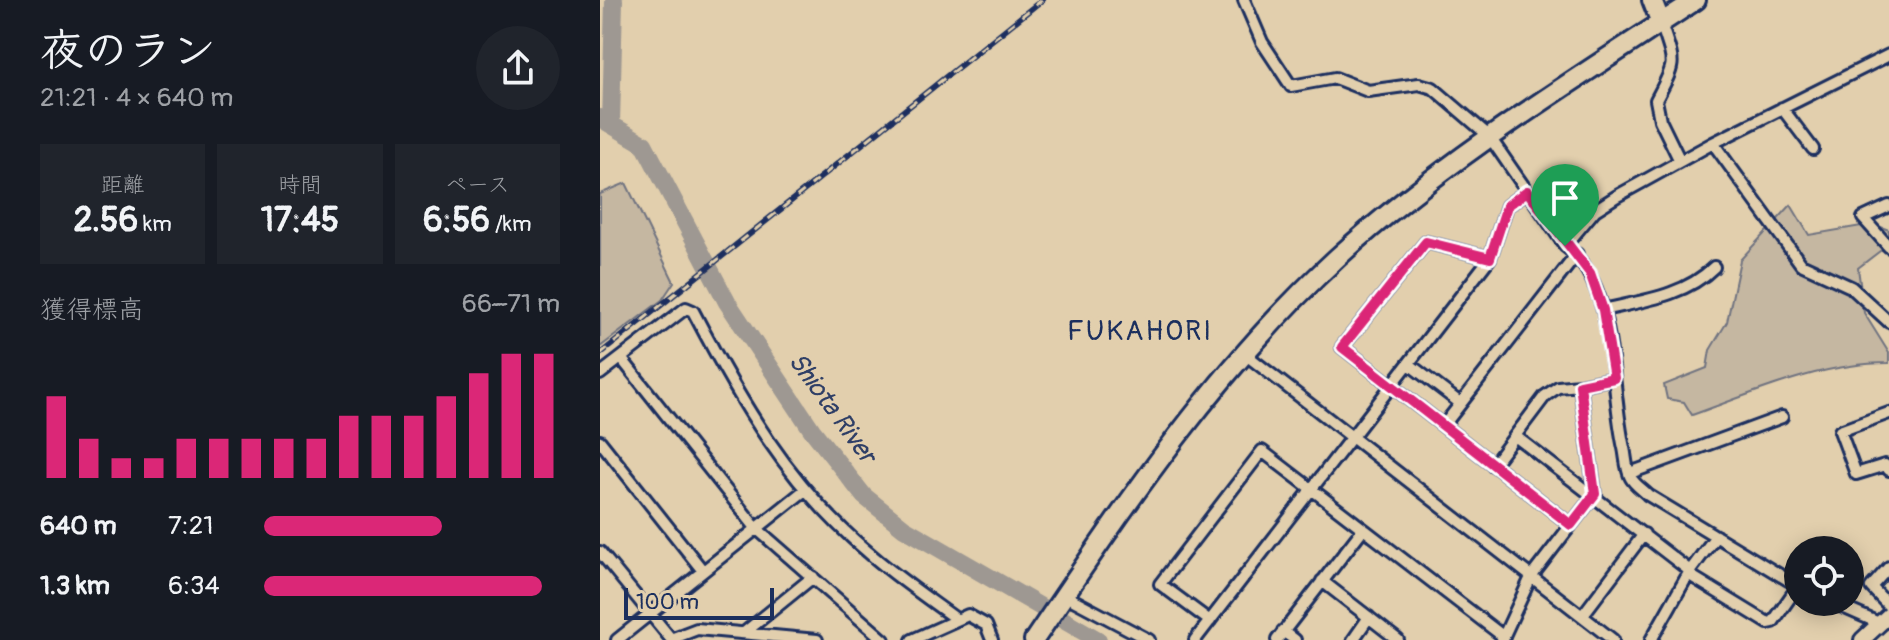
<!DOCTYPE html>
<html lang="ja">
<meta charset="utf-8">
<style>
:root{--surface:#171b24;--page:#20242c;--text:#f1f3f6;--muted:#9ea1a6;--accent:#db2777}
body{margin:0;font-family:Pangolin,"Klee One",sans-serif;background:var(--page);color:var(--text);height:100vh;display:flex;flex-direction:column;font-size:30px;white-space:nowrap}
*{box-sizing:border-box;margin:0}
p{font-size:26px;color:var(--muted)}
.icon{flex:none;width:44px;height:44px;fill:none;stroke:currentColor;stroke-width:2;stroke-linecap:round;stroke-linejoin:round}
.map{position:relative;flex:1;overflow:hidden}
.drawer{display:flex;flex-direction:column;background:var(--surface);width:600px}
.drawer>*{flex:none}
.fabs{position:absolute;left:1184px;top:536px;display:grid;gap:16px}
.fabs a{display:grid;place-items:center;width:80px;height:80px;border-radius:50%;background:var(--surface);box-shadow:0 4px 20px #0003;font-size:40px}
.scale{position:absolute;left:24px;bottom:20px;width:150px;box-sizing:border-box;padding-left:8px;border:4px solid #1b2f5e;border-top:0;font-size:22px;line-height:28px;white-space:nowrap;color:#1b2f5e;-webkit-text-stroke:6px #e2cfad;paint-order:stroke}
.pin{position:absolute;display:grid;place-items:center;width:68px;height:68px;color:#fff;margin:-82px -34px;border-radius:50% 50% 50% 0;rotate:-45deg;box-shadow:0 0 8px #0007}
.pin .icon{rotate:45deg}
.round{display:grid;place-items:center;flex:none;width:84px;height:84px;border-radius:42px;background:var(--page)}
.overview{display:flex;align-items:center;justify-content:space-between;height:136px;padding:0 40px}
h1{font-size:44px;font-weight:700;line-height:60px}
.stats{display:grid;grid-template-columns:repeat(3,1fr);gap:12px;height:136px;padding:8px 40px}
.stats div{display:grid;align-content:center;border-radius:0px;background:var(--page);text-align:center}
.stats b{font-size:34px;font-weight:700}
.stats small{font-size:22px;font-weight:400}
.stats p{font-size:22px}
.chart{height:224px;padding:16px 40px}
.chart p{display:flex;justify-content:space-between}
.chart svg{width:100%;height:144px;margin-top:8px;stroke:var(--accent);stroke-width:6}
ul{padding:0 40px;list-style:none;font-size:26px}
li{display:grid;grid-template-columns:128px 96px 1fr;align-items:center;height:60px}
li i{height:20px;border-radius:10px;background:var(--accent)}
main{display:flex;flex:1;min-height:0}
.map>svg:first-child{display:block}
</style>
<main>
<section class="drawer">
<div class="overview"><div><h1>夜のラン</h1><p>21:21 · 4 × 640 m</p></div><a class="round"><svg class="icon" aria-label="share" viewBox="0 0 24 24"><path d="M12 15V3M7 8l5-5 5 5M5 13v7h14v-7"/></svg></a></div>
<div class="stats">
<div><p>距離</p><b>2.56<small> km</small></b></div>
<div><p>時間</p><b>17:45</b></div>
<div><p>ペース</p><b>6:56<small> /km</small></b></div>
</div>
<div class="chart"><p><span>獲得標高</span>66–71 m</p>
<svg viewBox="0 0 160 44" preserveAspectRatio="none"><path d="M5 44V19M15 44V32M25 44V38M35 44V38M45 44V32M55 44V32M65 44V32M75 44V32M85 44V32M95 44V25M105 44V25M115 44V25M125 44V19M135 44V12M145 44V6M155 44V6"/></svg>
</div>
<ul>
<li><b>640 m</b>7:21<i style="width:60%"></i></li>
<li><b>1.3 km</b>6:34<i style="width:94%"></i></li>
</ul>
</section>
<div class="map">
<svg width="1289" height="640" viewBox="0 0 1289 640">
<rect width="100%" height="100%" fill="#e2cfad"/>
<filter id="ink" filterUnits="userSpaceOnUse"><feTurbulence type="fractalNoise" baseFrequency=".0125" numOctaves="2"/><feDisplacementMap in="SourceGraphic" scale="16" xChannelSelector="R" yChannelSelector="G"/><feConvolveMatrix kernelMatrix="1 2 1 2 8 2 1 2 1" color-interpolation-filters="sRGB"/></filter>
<g filter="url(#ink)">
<path fill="#c5b7a1" stroke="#707380" stroke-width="2" d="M26,183L74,282L62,300L0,347V194Z
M1191,205L1209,235L1273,224L1289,230V244L1258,268L1264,313L1289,353V363C1220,363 1156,392 1092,415L1084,402L1067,399L1064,385L1107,368L1110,350L1127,322L1140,260Z"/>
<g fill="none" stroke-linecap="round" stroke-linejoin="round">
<path stroke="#9e9892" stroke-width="18" d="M0,118L44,144L127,302L212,430L264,496L304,528L498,640
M11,124L14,0"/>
<defs>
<path id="street" d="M644,0L662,42L691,86L735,78L768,91L819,84L833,88L889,136L965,246C1018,284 1010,389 1024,448C1026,456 1026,470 1031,478C1034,484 1043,490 1048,495L1198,586
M1061,23C1075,67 1077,60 1056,100L1060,120L1080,161
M1182,108L1213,149
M1113,143L1201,264L1251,287L1289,322
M1289,206L1263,218L1289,247
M965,246L995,210L1017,196L1113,143L1289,55
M890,258L826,242L742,347L971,525
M1003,310C1042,301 1085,296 1114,267
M645,354L1013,640
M21,358L156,528L284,640
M809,364L860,403
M0,374L86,308L93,311C140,401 189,486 268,552C295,576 326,597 356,619
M1289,413L1240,431L1256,474L1285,465L1289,470
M844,425L977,254
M915,436L1090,571
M0,441L103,571
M893,465L945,396L958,387L980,385
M1030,473L1182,417
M0,552L71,639L97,629L217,640
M1289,567L1271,587L1289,606
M1088,574L1168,623L1173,622L1198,586
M722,581L798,640
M464,595L549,640
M1231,602L1279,623
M982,616L1044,534
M610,621L560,584L662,451L904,637
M683,631L695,640
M144,633L213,577
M17,640L205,490
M312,640L368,615L386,625L392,640
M595,640L890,258L907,206L927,191
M677,640L763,529
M753,640L769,617
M902,640L931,577L995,494L980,385L1014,378
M1051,640L1090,571L1116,536"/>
<path id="secondary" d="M1262,640L1289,615"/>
<path id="highway" d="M1052,0L1061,23
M434,640C525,505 617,368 738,257C847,158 973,81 1096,0"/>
</defs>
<use href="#street" stroke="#1b2f5e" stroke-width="16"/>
<use href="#secondary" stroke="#1b2f5e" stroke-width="20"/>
<use href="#highway" stroke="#1b2f5e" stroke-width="24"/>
<use href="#street" stroke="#e2cfad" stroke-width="10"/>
<use href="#secondary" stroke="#e2cfad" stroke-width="14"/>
<use href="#highway" stroke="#e2cfad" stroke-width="18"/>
<defs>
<path id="rail" d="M0,354L442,0"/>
</defs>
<use href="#rail" stroke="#1b2f5e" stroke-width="6"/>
<use href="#rail" stroke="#e2cfad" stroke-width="3" stroke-dasharray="9" stroke-linecap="butt"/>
</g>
</g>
<g fill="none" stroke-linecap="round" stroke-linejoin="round" filter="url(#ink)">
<defs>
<path id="route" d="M927,191L990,273L1003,310L1014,378L980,385L995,494L971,525L742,347L826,242L890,258L907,206Z"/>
</defs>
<use href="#route" stroke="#fff" stroke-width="16"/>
<use href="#route" stroke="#db2777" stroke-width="10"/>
</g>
<g text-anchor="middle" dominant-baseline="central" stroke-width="8" stroke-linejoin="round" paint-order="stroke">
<g font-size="26" font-style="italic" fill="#2f3f66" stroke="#e2cfad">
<text transform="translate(232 408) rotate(54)">Shiota River</text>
</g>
<g font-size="28" letter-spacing="2" fill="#1b2f5e" stroke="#e2cfad">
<text x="540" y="331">FUKAHORI</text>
</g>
</g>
</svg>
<div class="fabs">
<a><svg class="icon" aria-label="locate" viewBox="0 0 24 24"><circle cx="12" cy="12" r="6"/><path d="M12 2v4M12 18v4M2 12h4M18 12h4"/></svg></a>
</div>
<div class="scale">100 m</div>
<div class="pin" style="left:965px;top:246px;background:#1e9e55"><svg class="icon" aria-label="arrive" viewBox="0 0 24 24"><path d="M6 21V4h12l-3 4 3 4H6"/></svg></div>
</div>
</main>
